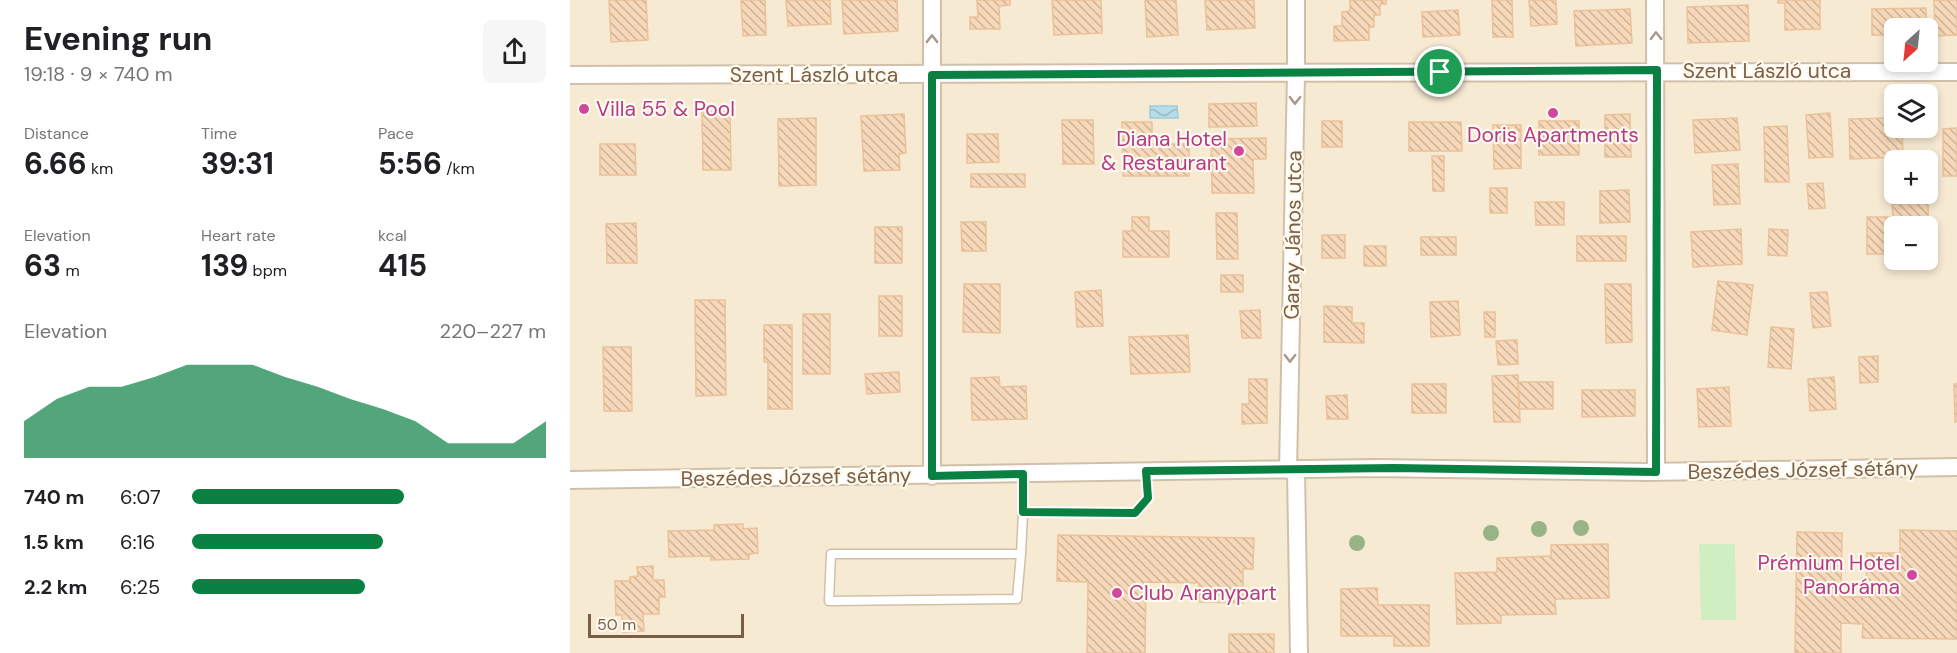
<!DOCTYPE html>
<meta charset="utf-8">
<style>
:root{--surface:#fff;--page:#f6f6f6;--text:#202124;--muted:#757577;--accent:#0b8043}
body{margin:0;font-family:"DM Sans",sans-serif;background:var(--page);color:var(--text);height:100vh;display:flex;flex-direction:column;font-size:22px;white-space:nowrap}
*{box-sizing:border-box;margin:0}
p{font-size:20px;color:var(--muted)}
.icon{flex:none;width:33px;height:33px;fill:none;stroke:currentColor;stroke-width:2;stroke-linecap:round;stroke-linejoin:round}
.map{position:relative;flex:1;overflow:hidden}
.drawer{display:flex;flex-direction:column;background:var(--surface);width:570px}
.drawer>*{flex:none}
.needle{width:39px;rotate:207deg}
.tools{position:absolute;left:1314px;top:18px;display:grid;gap:12px}
.tools a{display:grid;place-items:center;width:54px;height:54px;border-radius:9px;background:var(--surface);box-shadow:0 3px 9px #0003;font-size:30px}
.scale{position:absolute;left:18px;bottom:15px;width:156px;box-sizing:border-box;padding-left:6px;border:3px solid #7a5f47;border-top:0;font-size:16px;line-height:21px;white-space:nowrap;color:#7a5f47;-webkit-text-stroke:4px #fffaed;paint-order:stroke}
.pin{position:absolute;display:grid;place-items:center;width:51px;height:51px;color:#fff;margin:-26px;border:3px solid #fff;border-radius:50%;box-shadow:0 2px 6px #0007}
.round{display:grid;place-items:center;flex:none;width:63px;height:63px;border-radius:9px;background:var(--page)}
.head{display:flex;align-items:center;justify-content:space-between;height:102px;padding:0 24px}
h1{font-size:33px;font-weight:700;line-height:45px}
.figures{display:grid;grid-template-columns:repeat(3,1fr);gap:9px;height:102px;padding:6px 24px}
.figures div{display:grid;align-content:center}
.figures b{font-size:30px;font-weight:700}
.figures small{font-size:16px;font-weight:400}
.figures p{font-size:16px}
.chart{height:168px;padding:12px 24px}
.chart p{display:flex;justify-content:space-between}
.chart svg{width:100%;height:108px;margin-top:6px;fill:var(--accent);opacity:.7}
ul{padding:0 24px;list-style:none;font-size:20px}
li{display:grid;grid-template-columns:96px 72px 1fr;align-items:center;height:45px}
li i{height:15px;border-radius:8px;background:var(--accent)}
main{display:flex;flex:1;min-height:0}
.map>svg:first-child{display:block}
</style>
<main>
<section class="drawer">
<div class="head"><div><h1>Evening run</h1><p>19:18 · 9 × 740 m</p></div><a class="round"><svg class="icon" aria-label="share" viewBox="0 0 24 24"><path d="M12 15V3M7 8l5-5 5 5M5 13v7h14v-7"/></svg></a></div>
<div class="figures">
<div><p>Distance</p><b>6.66<small> km</small></b></div>
<div><p>Time</p><b>39:31</b></div>
<div><p>Pace</p><b>5:56<small> /km</small></b></div>
</div>
<div class="figures">
<div><p>Elevation</p><b>63<small> m</small></b></div>
<div><p>Heart rate</p><b>139<small> bpm</small></b></div>
<div><p>kcal</p><b>415</b></div>
</div>
<div class="chart"><p><span>Elevation</span>220–227 m</p>
<svg viewBox="0 0 160 44" preserveAspectRatio="none"><path d="M0 44V29L10 20L20 15L30 15L40 11L50 6L60 6L70 6L80 11L90 15L100 20L110 24L120 29L130 38L140 38L150 38L160 29V44z"/></svg>
</div>
<ul>
<li><b>740 m</b>6:07<i style="width:60%"></i></li>
<li><b>1.5 km</b>6:16<i style="width:54%"></i></li>
<li><b>2.2 km</b>6:25<i style="width:49%"></i></li>
</ul>
</section>
<div class="map">
<svg width="1387" height="653" viewBox="0 0 1387 653">
<defs>
<pattern id="water-waves" width="16" height="10" patternUnits="userSpaceOnUse" patternTransform="scale(1.5)"><rect width="16" height="10" fill="#b7ddea"/><path d="M0 5q4-4 8 0t8 0" fill="none" stroke="#9ab6bf"/></pattern>
<pattern id="building-back-hatch" width="6" height="6" patternUnits="userSpaceOnUse" patternTransform="scale(1.5)"><rect width="6" height="6" fill="#f7d9ba"/><path d="M-1 5l2 2M0 0l6 6M5-1l2 2" fill="none" stroke="#cdb399"/></pattern>
</defs>
<rect width="100%" height="100%" fill="#fef7e5"/>
<path fill="#f7ead3" fill-rule="evenodd" d="M0,0H1387V653H0ZM1324,28H1358V62H1324ZM1324,94H1358V128H1324ZM1324,160H1358V194H1324ZM1324,226H1358V260H1324Z"/>
<path fill="#cfeec2" d="M1129,544H1165L1166,620H1131Z"/>
<path fill="url(#water-waves)" stroke="#9cccdd" stroke-width="1.5" d="M580,106H607L608,118H580Z"/>
<path fill="url(#building-back-hatch)" stroke="#ebc199" stroke-width="1.5" d="M39,0H76L78,40L41,42Z
M171,0H195L196,35L173,36Z
M216,0H260L261,24L218,26Z
M272,0H327L328,31L274,34Z
M407,0H440V5L429,6L430,29H400V17H408Z
M482,0H531L532,33L484,35Z
M575,0H606L608,35L577,37Z
M635,0H684L685,28L637,30Z
M780,0H816V4H810V15H804V27H799V40L764,41V26H772V12L780,11Z
M922,0H942L943,37H923Z
M959,0H986L987,24L961,26Z
M1208,0H1250V29L1215,30V3H1208Z
M1364,0H1387V35L1365,36Z
M1178,5L1179,41L1118,43L1117,7Z
M1356,8V28H1324V40H1315V35H1302V9Z
M1060,9L1062,43L1006,46L1004,11Z
M888,10L890,35L853,37L852,12Z
M686,103L687,126L639,127V104Z
M132,112H160L161,170H133Z
M1260,113L1263,157L1239,158L1236,115Z
M334,114L336,153L329,154L330,170L294,171L291,116Z
M1060,114L1061,157H1035V115Z
M246,118V185L209,186L208,119Z
M1167,118L1170,150L1125,153L1123,120Z
M1324,118V128H1332L1333,157L1280,159L1279,119Z
M492,120H523L524,164H493Z
M752,121H772V147H752Z
M969,121H1009V155H969Z
M552,122H582V144H619V176H553Z
M839,122H891L892,151H839Z
M923,125H951V168L924,169Z
M1217,126L1219,182H1195L1194,127Z
M1387,128V176H1373V129Z
M397,134H428L429,162L397,163Z
M696,138V159H683L684,193H642L641,139Z
M30,144H65L66,175H30Z
M862,156H874V191H863Z
M1168,164L1170,204L1144,205L1142,165Z
M401,174H455V187H401Z
M1253,183L1255,208L1239,209L1237,184Z
M920,188H937V213H920Z
M1059,190L1060,222L1030,223V191Z
M965,202H994V225H966Z
M1358,203L1359,265L1339,266V260H1358V226H1324V254H1297V217H1323L1322,204Z
M646,213H667L668,259H647Z
M562,217H579V231H599V257H553V231H562Z
M391,222H416V251H392Z
M66,223L67,263H37L36,224Z
M305,227H332V263H305Z
M1171,229L1172,264L1123,267L1121,232Z
M1199,229L1218,230L1217,256L1198,255Z
M752,235H775V258H752Z
M1007,236H1056V261H1007Z
M851,237H886V255H851Z
M794,246H816V266H794Z
M651,275H673V292H651Z
M1148,281L1183,285L1177,335L1142,330Z
M394,284H430V333L393,332Z
M1035,284H1061L1062,342L1036,343Z
M531,290L533,326L507,327L505,292Z
M1257,292L1261,326L1243,328L1240,293Z
M309,296H332V336H309Z
M125,300H155L156,395L126,396Z
M888,301L890,335L861,337L860,302Z
M754,306L782,307V323H794V343L754,342Z
M690,310L691,338H672L670,311Z
M914,312H925V337H915Z
M233,314H260V374H233Z
M194,325H222V409H198V362H194Z
M1201,327L1224,329L1221,369L1198,367Z
M618,335L620,372L561,374L559,337Z
M947,340L948,364L928,365L926,341Z
M33,347H61L62,411H34Z
M1308,356V382L1290,383L1289,357Z
M329,372L330,392L297,394L295,374Z
M948,375L950,422H924L922,376Z
M429,377L430,387L456,386L457,419L402,420L401,378Z
M1264,377L1266,409L1240,411L1238,379Z
M679,379H697V423L672,424V404H679Z
M948,382H983V409H949Z
M842,384H876V413H842Z
M1384,384H1387V422H1385Z
M1159,387L1161,426L1129,427L1127,389Z
M1012,390H1065V416L1012,417Z
M777,395L778,419H757L756,396Z
M173,524V529L187,528L188,553L179,554V559L141,560V556L99,557L98,531L144,530V525Z
M1330,530L1387,531V639L1292,638L1293,624L1271,623V653H1225L1227,532L1272,533L1271,597H1296L1297,553H1330Z
M488,535L684,538L683,569H673V603L629,602V583L576,582L575,653H517L518,582L487,581Z
M1038,544L1039,598L985,599L986,614L931,615V623L887,624L885,573L927,572V558L981,556V545Z
M83,566V580H94L95,597H89V614H73L74,631L53,632L52,615H46L45,581H60V577L68,576L67,567Z
M807,588L808,605H859V646H824V636H771V589Z
M659,634H704V653H659Z"/>
<g fill="none" stroke-linecap="round" stroke-linejoin="round">
<defs>
<path id="lane" d="M453,474V512L565,513L578,498L576,471
M451,554L447,599L259,601L261,554H451L453,512"/>
<path id="street" d="M362,0V476
M1085,0L1086,472
M0,75C462,76 925,69 1387,72
M718,470L726,73V0
M726,470L729,653
M0,480L807,468L1078,472L1387,467"/>
</defs>
<use href="#lane" stroke="#d1c0a9" stroke-width="11"/>
<use href="#street" stroke="#d1c0a9" stroke-width="20"/>
<use href="#lane" stroke="#fff" stroke-width="8"/>
<use href="#street" stroke="#fff" stroke-width="16"/>
</g>
<g fill="#99b388">
<circle cx="1011" cy="528" r="8"/>
<circle cx="969" cy="529" r="8"/>
<circle cx="921" cy="533" r="8"/>
<circle cx="787" cy="543" r="8"/>
</g>
<defs><path id="oneway-chevron" d="M-2-3.5L2.5 0L-2 3.5" fill="none" stroke-width="1.6" stroke-linecap="round" stroke-linejoin="round" transform="scale(1.5)"/></defs>
<g stroke="#a99787">
<use href="#oneway-chevron" transform="translate(1086 36) rotate(-91)"/>
<use href="#oneway-chevron" transform="translate(362 39) rotate(-90)"/>
<use href="#oneway-chevron" transform="translate(725 100) rotate(91)"/>
<use href="#oneway-chevron" transform="translate(720 358) rotate(91)"/>
</g>
<g fill="none" stroke-linecap="round" stroke-linejoin="round">
<defs>
<path id="route" d="M1087,70L1086,472L824,468L576,471L578,498L565,513L453,512V474L362,476V75Z"/>
</defs>
<use href="#route" stroke="#fff" stroke-width="12"/>
<use href="#route" stroke="#0b8043" stroke-width="8"/>
</g>
<g fill="#d1479c" stroke="#fffaed" stroke-width="2">
<circle cx="14" cy="109" r="6"/>
<circle cx="983" cy="113" r="6"/>
<circle cx="669" cy="151" r="6"/>
<circle cx="1342" cy="575" r="6"/>
<circle cx="547" cy="593" r="6"/>
</g>
<g text-anchor="middle" dominant-baseline="central" stroke-width="4.5" stroke-linejoin="round" paint-order="stroke">
<g font-size="21" fill="#7a5f47" stroke="#fffaed">
<text x="1197" y="71">Szent László utca</text>
<text x="244" y="75">Szent László utca</text>
<text transform="translate(723 235) rotate(-89)">Garay János utca</text>
<text transform="translate(1233 470) rotate(-1)">Beszédes József sétány</text>
<text transform="translate(226 477) rotate(-1)">Beszédes József sétány</text>
</g>
<g font-size="21" fill="#b23c85" stroke="#fffaed" text-anchor="start">
<text x="26" y="109">Villa 55 &amp; Pool</text>
<text x="983" y="135" text-anchor="middle">Doris Apartments</text>
<text x="657" y="139" text-anchor="end">Diana Hotel<tspan x="657" dy="24">&amp; Restaurant</tspan></text>
<text x="1330" y="563" text-anchor="end">Prémium Hotel<tspan x="1330" dy="24">Panoráma</tspan></text>
<text x="559" y="593">Club Aranypart</text>
</g>
</g>
</svg>
<div class="tools">
<a><svg class="needle" viewBox="-14 -14 28 28"><path d="M0-13l5 13h-10z" fill="#e53935"/><path d="M0 13l5-13h-10z" fill="#757577"/></svg></a>
<a><svg class="icon" aria-label="layers" viewBox="0 0 24 24"><path d="M12 4l9 5-9 5-9-5zM3 14l9 5 9-5"/></svg></a>
<a>+</a>
<a>−</a>
</div>
<div class="scale">50 m</div>
<div class="pin" style="left:870px;top:72px;background:#1e9e55"><svg class="icon" aria-label="arrive" viewBox="0 0 24 24"><path d="M6 21V4h12l-3 4 3 4H6"/></svg></div>
</div>
</main>
